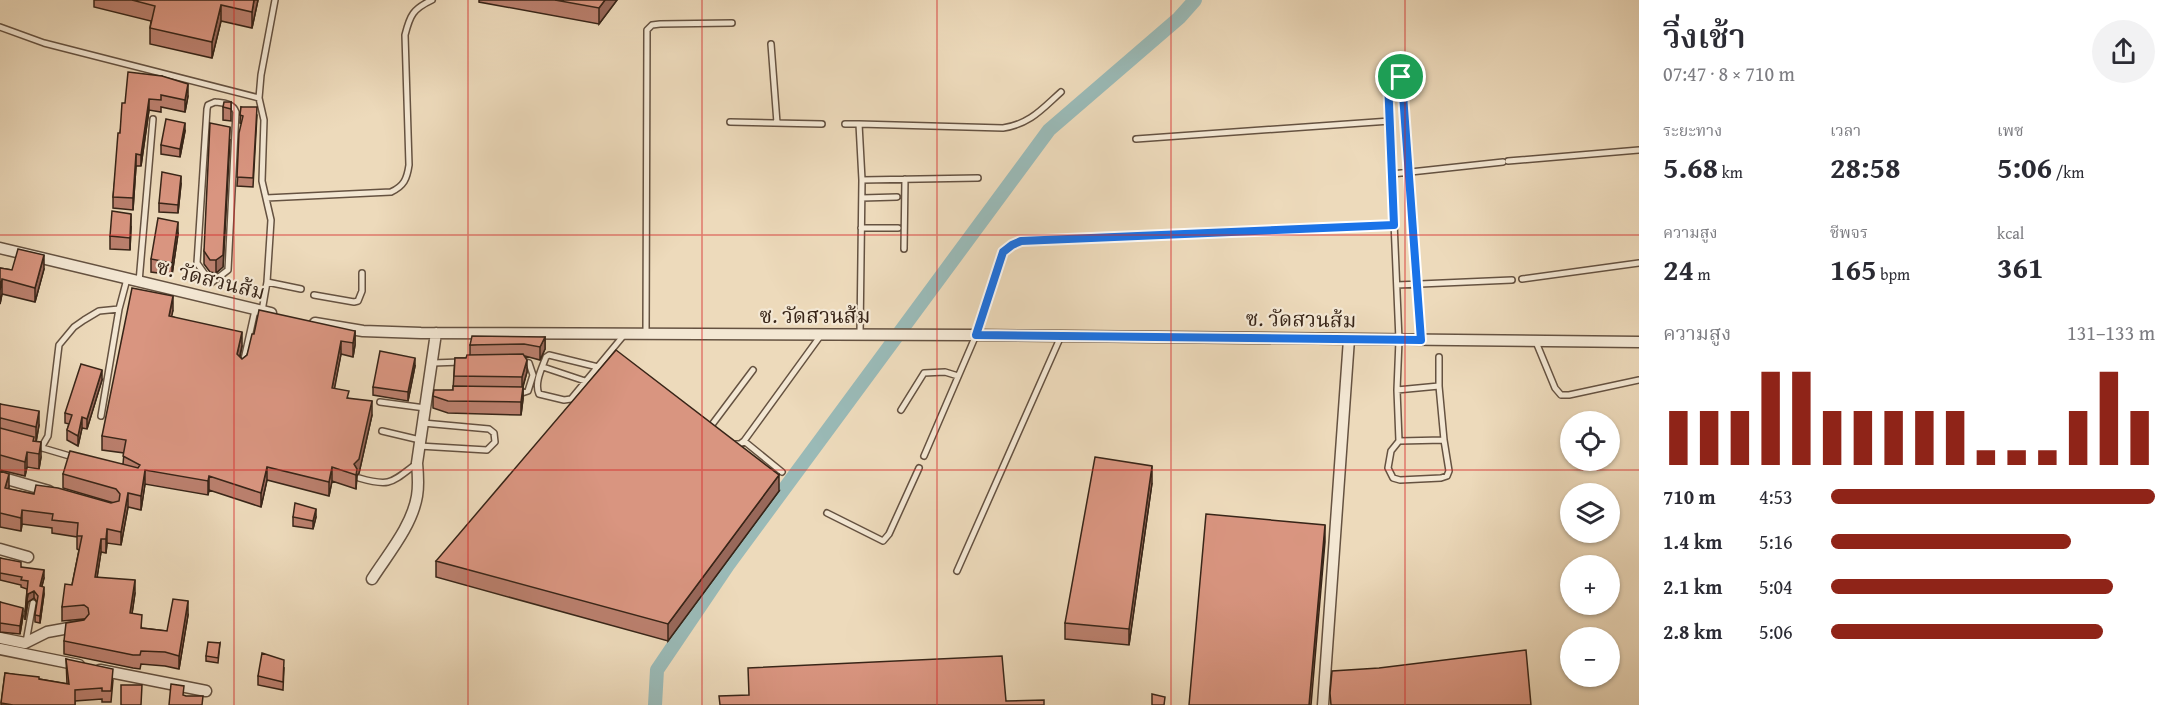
<!DOCTYPE html>
<html lang="th">
<meta charset="utf-8">
<style>
:root{--surface:#fff;--page:#f2f2f3;--text:#2b2b33;--muted:#7c7c81;--accent:#8f2418}
body{margin:0;font-family:"Gentium Book Plus","Noto Serif Thai",serif;background:var(--page);color:var(--text);height:100vh;display:flex;flex-direction:column;font-size:22px;white-space:nowrap}
*{box-sizing:border-box;margin:0}
p{font-size:20px;color:var(--muted)}
.icon{flex:none;width:33px;height:33px;fill:none;stroke:currentColor;stroke-width:2;stroke-linecap:round;stroke-linejoin:round}
.map{position:relative;flex:1;overflow:hidden}
.side{display:flex;flex-direction:column;background:var(--surface);width:540px}
.side>*{flex:none}
.buttons{position:absolute;left:1560px;top:411px;display:grid;gap:12px}
.buttons a{display:grid;place-items:center;width:60px;height:60px;border-radius:50%;background:var(--surface);box-shadow:0 2px 4px #0004;font-size:30px}
.pin{position:absolute;display:grid;place-items:center;width:51px;height:51px;color:#fff;margin:-26px;border:3px solid #fff;border-radius:50%;box-shadow:0 2px 6px #0007}
.round{display:grid;place-items:center;flex:none;width:63px;height:63px;border-radius:32px;background:var(--page)}
.summary{display:flex;align-items:center;justify-content:space-between;height:102px;padding:0 24px}
h1{font-size:33px;font-weight:600;line-height:45px}
.metrics{display:grid;grid-template-columns:repeat(3,1fr);gap:9px;height:102px;padding:6px 24px}
.metrics div{display:grid;align-content:center}
.metrics b{font-size:30px;font-weight:600}
.metrics small{font-size:16px;font-weight:400}
.metrics p{font-size:16px}
.chart{height:168px;padding:12px 24px}
.chart p{display:flex;justify-content:space-between}
.chart svg{width:100%;height:108px;margin-top:6px;stroke:var(--accent);stroke-width:6}
ul{padding:0 24px;list-style:none;font-size:20px}
li{display:grid;grid-template-columns:96px 72px 1fr;align-items:center;height:45px}
li i{height:15px;border-radius:8px;background:var(--accent)}
main{display:flex;flex:1;min-height:0}
.map>svg:first-child{display:block}
</style>
<main>
<div class="map">
<svg width="1639" height="705" viewBox="0 0 1639 705">
<rect width="100%" height="100%" fill="#eddabb"/>
<filter id="stains"><feTurbulence type="fractalNoise" baseFrequency=".00333" numOctaves="4"/><feColorMatrix values="0 0 0 0 .2 0 0 0 0 .09 0 0 0 0 .02 0 0 0 .5 -.17"/></filter>
<radialGradient id="worn" r=".72"><stop offset=".6" stop-color="#630" stop-opacity="0"/><stop offset="1" stop-color="#630" stop-opacity=".3"/></radialGradient>
<g fill="none" stroke-linecap="round" stroke-linejoin="round">
<path stroke="#9abab7" stroke-width="14" d="M655,705L657,670L728,565L1049,130L1179,18L1195,0"/>
<defs>
<path id="lane" d="M0,27L44,43L259,98
M771,44L777,123
M215,102C223,103 233,103 236,112L228,270L211,283L197,263L207,109L208,105Z
M730,122L822,124
M845,124H859L862,180L860,334
M859,124L1003,128C1030,124 1042,109 1061,92
M1136,139L1390,121
M1508,161L1639,150
M1392,174L1503,162
M862,180L978,178
M266,198L391,192C404,186 407,179 409,165L405,35C410,15 413,9 432,0
M862,198L897,197
M861,228H898
M904,249L905,179
M1522,279L1639,263
M139,282L153,119
M267,282L301,289
M1397,285L1512,280
M314,295L354,302L358,301L362,291V273
M262,311L267,282L271,220L262,181L264,120L259,98L261,75L275,0
M646,333L647,30L652,25L660,24L732,23
M1421,340L1402,80L1399,75L1390,76L1388,80L1399,340L1397,390L1399,441L1391,451L1388,468L1393,478L1400,480L1441,478L1447,476L1449,471L1444,440
M1536,342L1555,388L1561,395H1569L1639,380
M433,363L461,362
M243,364L255,310
M543,367L585,381
M598,367L549,355L546,357C542,368 534,383 539,394L564,400L571,399L624,335
M1439,386V357
M1397,390L1439,386L1444,440L1399,441
M519,394L528,391L533,375L529,363L521,361
M380,402L425,408
M901,410L924,373L945,372L958,376
M101,416L119,309
M711,426L753,370
M382,431L420,440
M744,441L782,472
M735,444H740L744,441L821,335
M419,446L487,450L495,442L494,433L489,429L423,423
M39,447L73,457
M41,448L48,436L59,345L74,327L84,320L99,311L119,309L127,279
M924,456L976,335L1003,252L1012,245L1021,241L1394,225
M359,478C390,487 391,483 416,464
M827,513L883,541L889,534L919,468
M957,571L1061,336
M26,642L33,603"/>
<path id="street" d="M0,248L271,313
M315,323L363,331L421,333L976,335L1639,342
M0,477L49,491
M0,549L28,557
M372,579C388,554 412,526 417,496C419,485 418,474 417,463L436,333
M0,638L25,643L47,632L80,626
M0,649L79,665
M100,670L206,691
M1323,705L1349,339"/>
</defs>
<use href="#lane" stroke="#655241" stroke-width="8"/>
<use href="#street" stroke="#655241" stroke-width="13"/>
<use href="#lane" stroke="#f3e7d3" stroke-width="5"/>
<use href="#street" stroke="#f3e7d3" stroke-width="10"/>
</g>
<path fill="#bb806e" stroke="#382518" stroke-width="1.5" d="M94,0H258L252,28L221,21L212,58L150,44V28L151,21L94,7Z
M479,0H617L599,24L479,2Z
M162,76L188,96L185,112L161,107V112L149,110L141,166H136L133,210L113,208V197L120,133L125,103Z
M231,102V121L223,120V107Z
M241,107L257,115L253,187L237,186L242,124L240,123Z
M185,131L180,157L161,154V145Z
M230,139L223,267L216,273L210,272L204,264V251Z
M181,184L178,213L159,212V203Z
M131,227L130,250L110,249V236Z
M178,234L172,275L151,272V259Z
M0,268L12,270L44,269L35,302L2,294L0,304Z
M173,310L171,316L242,346L240,357L242,359L247,355L254,334L355,331V345L353,357L341,354L334,388L372,415L359,473L357,475L356,489L332,481L329,496L267,480L261,507L209,490L208,495L145,484L141,510L128,507L121,545L107,543L106,553L101,552L97,577L135,593L132,614L142,628L167,631L188,615L179,669L165,666L141,664L140,669L133,668L64,654V641L84,619L62,621V607L72,585L79,550L77,549V537L52,533V528L22,524L21,531L0,527V471L9,487L8,489L34,494L111,503H114L63,488V474L123,464L124,453L102,450V436Z
M545,337V349L540,360L525,356L527,372L523,387V399L521,415L448,413L433,408V396L453,390L455,358H466L470,355V345Z
M415,366L408,401L373,395V387Z
M102,380L87,429L82,428L78,446L67,440V430L69,424L65,423V413Z
M0,404L39,425L36,442L41,457L39,469L27,467L25,476L0,470Z
M1152,483L1129,645L1065,639V623Z
M779,491L668,641L436,577V561Z
M293,517H316L313,529L293,526Z
M0,558L21,567L44,578L42,586L44,594L40,623L35,622V615L37,602L34,598L28,602L25,620L27,589L21,587V585L0,580Z
M0,602L23,616L20,634L0,632Z
M220,643L218,663L206,661V656Z
M66,659L113,680L111,702H102V699L75,701V705H1L5,673L67,684Z
M284,668L283,690L258,685V676Z"/>
<path fill="#98685a" stroke="#382518" stroke-width="1.5" d="M254,0H258L252,28V12Z
M605,0H617L599,24V8Z
M221,5V21L212,58V42Z
M188,84V96L185,112V100Z
M149,99V110L141,166V155Z
M185,123V131L180,157V149Z
M230,127L223,267L216,273V260Z
M136,154V166L133,210V198Z
M181,176V184L178,213V205Z
M131,214V227L130,250V238Z
M178,222V234L172,275V263Z
M44,255V269L35,302V288Z
M2,279V294L0,304V290Z
M173,296V310L169,330V316Z
M355,331V345L353,357V343Z
M242,332V346L237,368V354Z
M545,337V349L540,360V347Z
M341,341V354L332,402V388Z
M415,358V366L408,401V392Z
M527,360V372L522,389V377Z
M102,370V380L87,429V419Z
M523,387V399L521,415V402Z
M372,401V415L359,473L357,475L356,489V475L354,464Z
M39,411V425L36,442V427Z
M82,417V428L78,446V436Z
M41,442V457L39,469V454Z
M27,452V467L25,476V462Z
M1152,466V483L1129,645V629Z
M267,467V480L261,507V493Z
M332,467V481L329,496V482Z
M145,470V484L141,510V496Z
M9,474V487L5,502V488Z
M779,475V491L668,641V624Z
M209,476V490L208,495V481Z
M128,493V507L121,545V532Z
M316,509V517L313,529V521Z
M22,510V524L21,531V518Z
M1325,525V542L1311,705H1309Z
M107,529V543L106,553V539Z
M101,539V552L95,591V577Z
M44,570V578L40,593V586Z
M135,580V593L130,627V613Z
M44,587V594L40,623V616Z
M34,591V598L28,602L25,620V612L28,594Z
M188,601V615L179,669V656Z
M23,608V616L20,634V626Z"/>
<path fill="#d99580" stroke="#382518" stroke-width="1.5" d="M132,0H254L252,12L221,5L212,42L150,28L155,6Z
M555,0H605L599,8Z
M128,72L162,76L188,84L185,100L161,95V100L149,99L141,155L136,154L133,198L113,197L118,133H120L122,103H125Z
M224,102H231V109L223,107Z
M241,107H257L253,178L237,177L239,133L243,116L240,115Z
M166,119L185,123L180,149L161,145Z
M210,123L230,127L223,255L216,260H210L204,251Z
M162,172L181,176L178,205L159,203Z
M112,211L131,214L130,238L110,236Z
M158,218L178,222L172,263L151,259Z
M18,249L44,255L35,288L2,279L0,290V268L12,270Z
M132,288L173,296L169,316L242,332L237,354L242,359L247,355L252,334H254L259,310L355,331L353,343L341,341L332,388L349,391L347,398L372,401L359,459L354,464L357,469L356,475L332,467L329,482L267,467L261,493L209,476L208,481L145,470L141,496L128,493L121,532L107,529L106,539H101L95,577L135,580L130,613L142,615L141,628L167,631L173,599L188,601L179,656L165,652L141,651L140,655H133L64,641L66,623L84,620L89,614L88,608L84,605L62,607L65,584L72,585L82,536H77L78,523L52,520L53,514L22,510L21,518L0,513V471L9,474L5,488L34,494L36,485L58,488L111,503L119,501L120,494L116,489L63,474L70,451L138,468L140,465L123,456L126,440L102,436Z
M472,336L545,337L540,347L524,344L470,345Z
M616,350L779,475L668,624L436,561Z
M380,351L415,358L408,392L373,387Z
M523,354L527,360L522,377L454,376L455,358H466L467,355Z
M81,364L102,370L87,419L82,417L78,436L67,430L72,415L65,413Z
M453,386L523,387L521,402L448,401L433,396L434,390H453Z
M0,404L39,411L36,427L1,418L0,419Z
M0,428L34,437L33,441L41,442L39,454L27,452L25,462L0,455Z
M1095,457L1152,466L1129,629L1065,623Z
M295,503L316,509L313,521L293,517Z
M1206,514L1325,525L1309,705H1189Z
M0,558L21,562V567L44,570L40,586L44,587L40,616L35,615L38,596L34,591L28,594L25,612L28,581L21,580L22,577L0,573Z
M0,602L23,608L20,626L0,623Z
M208,642L220,643L218,658L206,656Z
M1526,650L1531,705H1331L1330,693L1332,671L1379,668Z
M262,653L284,660L283,682L258,676Z
M1002,656L1006,701L1044,700V705H720L719,696L749,695L748,668Z
M66,659L113,669L111,691H102V688L75,690V705H13L1,703L5,673L39,677V679L69,684Z
M171,684L184,686L183,695L186,696H203L202,705H169Z
M121,685H142L141,705H121Z
M1152,694L1165,697L1164,705H1152Z"/>
<g fill="none" stroke-linecap="round" stroke-linejoin="round">
<defs>
<path id="route" d="M1393,75H1399L1402,81L1421,340L976,335L1003,252L1012,245L1021,241L1394,225L1388,80Z"/>
</defs>
<use href="#route" stroke="#fff" stroke-width="12"/>
<use href="#route" stroke="#1a73e8" stroke-width="8"/>
</g>
<path fill="none" stroke="#d62828" stroke-width="1.5" stroke-opacity="0.55" d="M234,0V705M468,0V705M702,0V705M937,0V705M1171,0V705M1405,0V705M0,235H1639M0,470H1639"/>
<g text-anchor="middle" dominant-baseline="central" stroke-width="4.5" stroke-linejoin="round" paint-order="stroke">
<g font-size="21" fill="#382518" stroke="#f3e7d3">
<text transform="translate(211 279) rotate(14)">ซ. วัดสวนส้ม</text>
<text x="815" y="315">ซ. วัดสวนส้ม</text>
<text transform="translate(1301 319) rotate(1)">ซ. วัดสวนส้ม</text>
</g>
</g>
<rect width="100%" height="100%" filter="url(#stains)"/>
<rect width="100%" height="100%" fill="url(#worn)"/>
</svg>
<div class="buttons">
<a><svg class="icon" aria-label="locate" viewBox="0 0 24 24"><circle cx="12" cy="12" r="6"/><path d="M12 2v4M12 18v4M2 12h4M18 12h4"/></svg></a>
<a><svg class="icon" aria-label="layers" viewBox="0 0 24 24"><path d="M12 4l9 5-9 5-9-5zM3 14l9 5 9-5"/></svg></a>
<a>+</a>
<a>−</a>
</div>
<div class="pin" style="left:1401px;top:77px;background:#1e9e55"><svg class="icon" aria-label="arrive" viewBox="0 0 24 24"><path d="M6 21V4h12l-3 4 3 4H6"/></svg></div>
</div>
<section class="side">
<div class="summary"><div><h1>วิ่งเช้า</h1><p>07:47 · 8 × 710 m</p></div><a class="round"><svg class="icon" aria-label="share" viewBox="0 0 24 24"><path d="M12 15V3M7 8l5-5 5 5M5 13v7h14v-7"/></svg></a></div>
<div class="metrics">
<div><p>ระยะทาง</p><b>5.68<small> km</small></b></div>
<div><p>เวลา</p><b>28:58</b></div>
<div><p>เพซ</p><b>5:06<small> /km</small></b></div>
</div>
<div class="metrics">
<div><p>ความสูง</p><b>24<small> m</small></b></div>
<div><p>ชีพจร</p><b>165<small> bpm</small></b></div>
<div><p>kcal</p><b>361</b></div>
</div>
<div class="chart"><p><span>ความสูง</span>131–133 m</p>
<svg viewBox="0 0 160 44" preserveAspectRatio="none"><path d="M5 44V22M15 44V22M25 44V22M35 44V6M45 44V6M55 44V22M65 44V22M75 44V22M85 44V22M95 44V22M105 44V38M115 44V38M125 44V38M135 44V22M145 44V6M155 44V22"/></svg>
</div>
<ul>
<li><b>710 m</b>4:53<i style="width:100%"></i></li>
<li><b>1.4 km</b>5:16<i style="width:74%"></i></li>
<li><b>2.1 km</b>5:04<i style="width:87%"></i></li>
<li><b>2.8 km</b>5:06<i style="width:84%"></i></li>
</ul>
</section>
</main>
